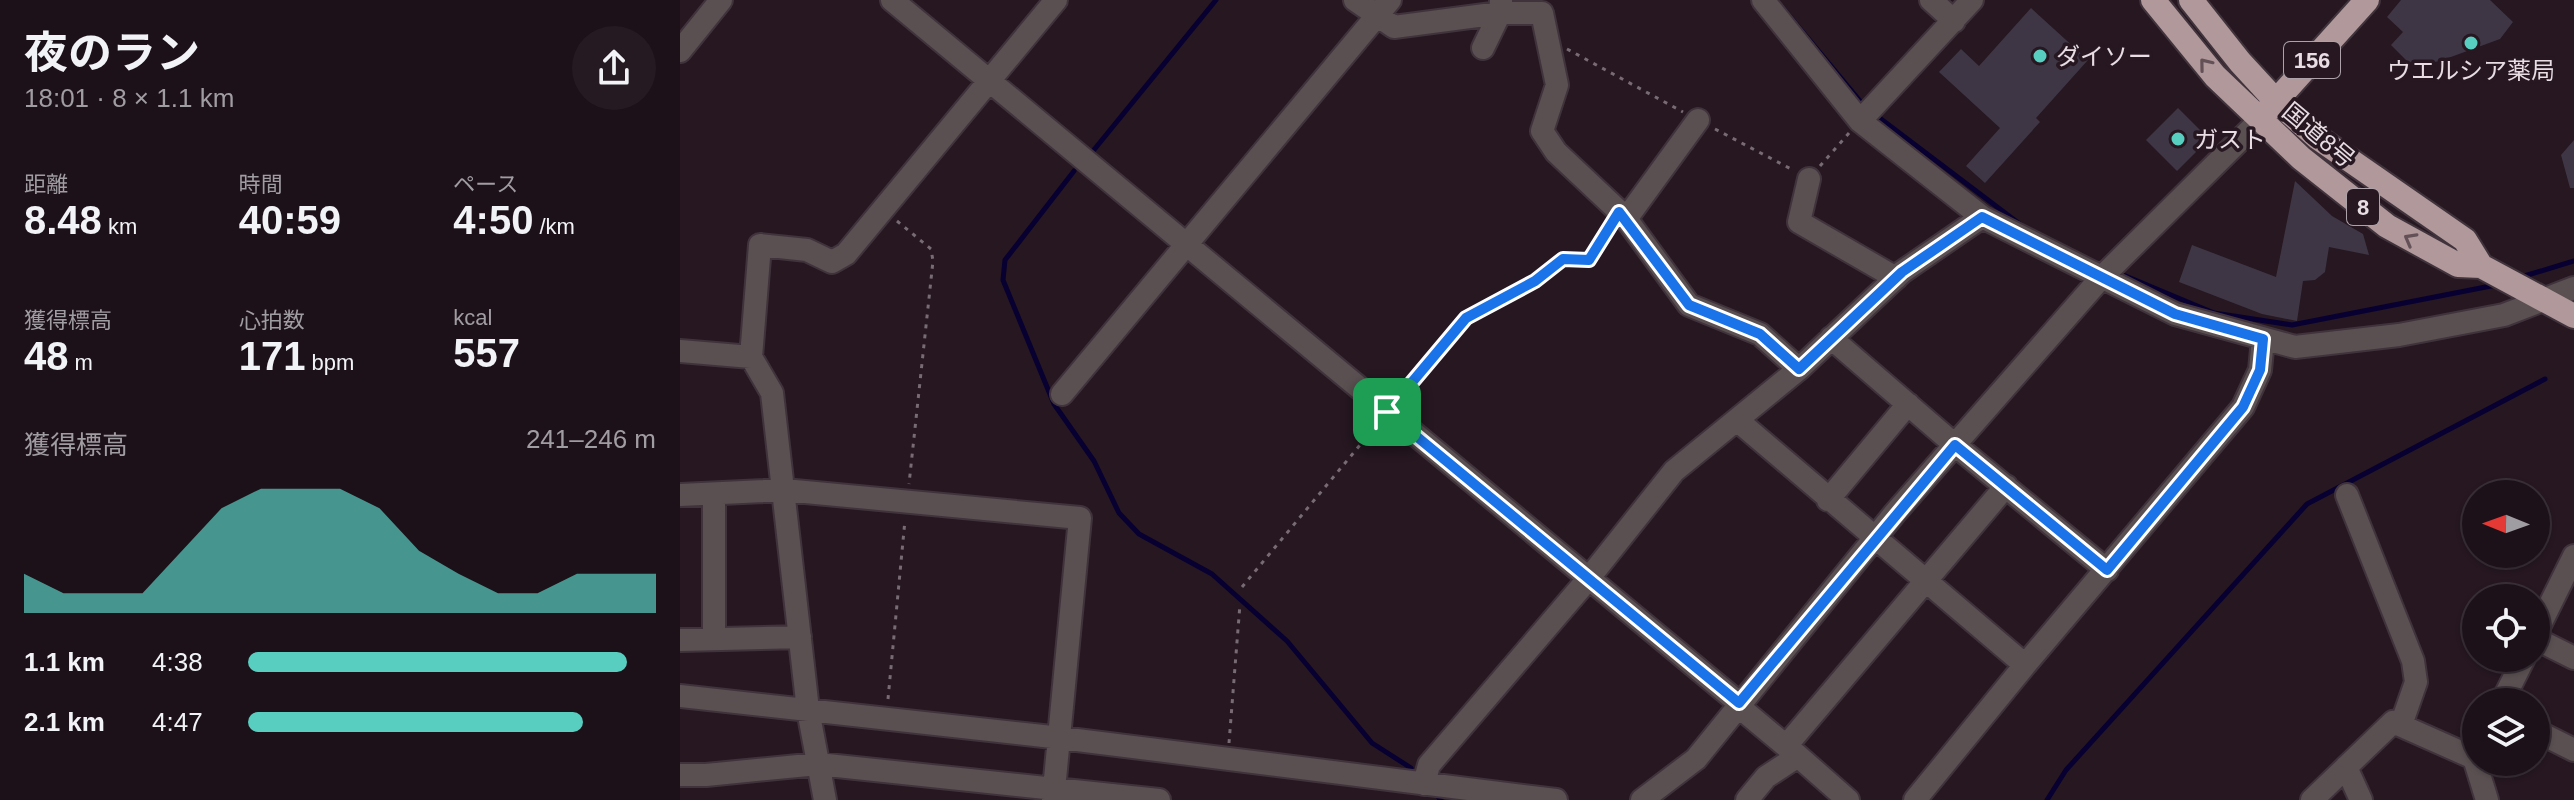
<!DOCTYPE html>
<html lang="ja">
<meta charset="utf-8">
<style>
:root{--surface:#1c1119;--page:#251a22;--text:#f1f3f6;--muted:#a09da2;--line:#3a3138;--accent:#58cec0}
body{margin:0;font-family:Helvetica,"Noto Sans JP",sans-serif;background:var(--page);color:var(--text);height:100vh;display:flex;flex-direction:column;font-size:30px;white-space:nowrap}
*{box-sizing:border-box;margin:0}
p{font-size:26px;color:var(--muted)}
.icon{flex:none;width:44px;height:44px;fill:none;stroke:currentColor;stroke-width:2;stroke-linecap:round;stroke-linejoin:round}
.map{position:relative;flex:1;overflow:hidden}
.drawer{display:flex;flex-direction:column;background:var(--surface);width:680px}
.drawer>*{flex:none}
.needle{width:52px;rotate:271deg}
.buttons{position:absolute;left:1782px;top:480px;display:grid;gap:16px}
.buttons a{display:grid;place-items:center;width:88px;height:88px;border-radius:50%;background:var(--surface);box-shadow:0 2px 6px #0004,0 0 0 2px var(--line);font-size:40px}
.pin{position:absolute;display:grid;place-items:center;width:68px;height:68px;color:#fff;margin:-34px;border-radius:16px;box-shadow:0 4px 12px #0006}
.round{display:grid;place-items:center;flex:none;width:84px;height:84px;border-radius:42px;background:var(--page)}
.head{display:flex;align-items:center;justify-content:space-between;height:136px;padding:0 24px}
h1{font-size:44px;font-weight:700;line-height:60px}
.figures{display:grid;grid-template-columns:repeat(3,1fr);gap:12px;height:136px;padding:8px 24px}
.figures div{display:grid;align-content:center}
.figures b{font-size:40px;font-weight:700}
.figures small{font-size:22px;font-weight:400}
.figures p{font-size:22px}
.chart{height:224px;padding:16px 24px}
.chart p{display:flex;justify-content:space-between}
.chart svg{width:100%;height:144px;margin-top:8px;fill:var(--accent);opacity:.7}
ul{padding:0 24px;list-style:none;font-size:26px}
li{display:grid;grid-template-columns:128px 96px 1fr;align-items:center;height:60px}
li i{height:20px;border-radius:10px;background:var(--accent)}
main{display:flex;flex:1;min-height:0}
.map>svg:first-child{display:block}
</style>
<main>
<section class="drawer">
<div class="head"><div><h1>夜のラン</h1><p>18:01 · 8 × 1.1 km</p></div><a class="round"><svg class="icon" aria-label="share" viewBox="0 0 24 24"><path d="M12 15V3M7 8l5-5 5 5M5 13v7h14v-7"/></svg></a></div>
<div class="figures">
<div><p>距離</p><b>8.48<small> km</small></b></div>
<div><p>時間</p><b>40:59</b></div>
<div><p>ペース</p><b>4:50<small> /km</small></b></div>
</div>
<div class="figures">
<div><p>獲得標高</p><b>48<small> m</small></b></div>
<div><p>心拍数</p><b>171<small> bpm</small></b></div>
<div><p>kcal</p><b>557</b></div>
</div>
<div class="chart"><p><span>獲得標高</span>241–246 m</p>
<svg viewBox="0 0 160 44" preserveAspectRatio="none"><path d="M0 44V32L10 38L20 38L30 38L40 25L50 12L60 6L70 6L80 6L90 12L100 25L110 32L120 38L130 38L140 32L150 32L160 32V44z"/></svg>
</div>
<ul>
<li><b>1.1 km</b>4:38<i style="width:93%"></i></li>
<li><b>2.1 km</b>4:47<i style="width:82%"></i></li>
</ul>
</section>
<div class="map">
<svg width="1894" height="800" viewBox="0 0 1894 800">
<rect width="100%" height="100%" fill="#261721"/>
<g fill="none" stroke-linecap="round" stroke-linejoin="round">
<path stroke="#070031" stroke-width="5" d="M1102,7L1185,107
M1193,113L1341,225
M413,151L536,0
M394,171L325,260L323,280L374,404L414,461L439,513L459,534L532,574L607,641L692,743L731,768
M1436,272L1534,313L1612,325L1821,284
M1841,277L1894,261
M759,798L761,800
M1367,800L1386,770L1627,504L1865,379"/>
</g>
<path fill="#3e3645" d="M1721,0H1810L1833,22L1820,39L1760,61L1732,66L1711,45L1723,32L1707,17Z
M1351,8L1408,60L1356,118L1360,122L1305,183L1286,166L1320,128L1259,72L1281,49L1299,66Z
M1498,108L1529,139L1497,171L1466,140Z
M1894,140V188H1890L1881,155Z
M1615,181L1652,216L1683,234L1689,255L1649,247L1645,272L1635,280L1623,281L1617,321L1582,314L1499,282L1512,245L1596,277Z"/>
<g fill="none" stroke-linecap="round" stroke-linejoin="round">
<defs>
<path id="minor" d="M212,0L1059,703L1064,711L1106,746L1326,486
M675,0L714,27L820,13H862L877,85L862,131L876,152L944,216L1009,305L1080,334L1119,369
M1083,0L1180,121L1302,217L1495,314L1615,347L1719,335L1824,315L1894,288
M1251,0L1274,21
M803,48L820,13L821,1
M0,51L41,0
M1180,121L1292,0
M1129,179L1119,222L1216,278
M946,219L1018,120
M1151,338L1275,445L1427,570
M0,351L71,357
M382,394L710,0
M1057,420L1345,665L1563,407L1580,370L1583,339
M0,495L104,490L400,518L373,800
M1667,495L1733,661L1736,682L1721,725
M1148,500L1228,404
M1856,633L1894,556
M34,639V495
M1856,639L1894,658
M0,640L120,637
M0,696L381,738L876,800
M1822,702L1844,658
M1856,731L1894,750
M1796,754L1794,758L1807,800
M1118,756L1168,800
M1666,767L1681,800
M0,775H26L138,764L479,800
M744,784L749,765L909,578L994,471L1119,369L1222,272L1302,217
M145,800L128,710L92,393L71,357L80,245L127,250L152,262L166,254L376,0
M962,800L1016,759L1215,513L1420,279L1579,121
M1067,800L1086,777L1118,756L1106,746
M1235,800L1345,665
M1632,800L1713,722L1794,758"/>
<path id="highway" d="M1473,0L1535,76L1621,158L1707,226L1778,265L1801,266
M1511,0L1560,62L1595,100L1638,138L1785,240L1801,266L1894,316
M1587,111L1687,0"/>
</defs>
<use href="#minor" stroke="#41333c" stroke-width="26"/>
<use href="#highway" stroke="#41333c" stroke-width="28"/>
<path stroke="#786b74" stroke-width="3" stroke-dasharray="4 6" stroke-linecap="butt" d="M887,49L1003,112
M1035,129L1113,170
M1140,166L1169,133
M217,221L251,249L253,261L229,484
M720,396L786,318L855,281L883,259L909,260L929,228
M562,587L695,427
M208,699L225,520
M549,743L560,604"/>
<use href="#minor" stroke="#5a5051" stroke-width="22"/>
<use href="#highway" stroke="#b0989b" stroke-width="24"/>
</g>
<defs><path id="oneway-chevron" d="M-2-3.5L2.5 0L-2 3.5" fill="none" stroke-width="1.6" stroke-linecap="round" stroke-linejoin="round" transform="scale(2)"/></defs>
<g stroke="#645158">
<use href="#oneway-chevron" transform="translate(1525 64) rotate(-129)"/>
<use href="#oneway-chevron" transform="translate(1730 239) rotate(-151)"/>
</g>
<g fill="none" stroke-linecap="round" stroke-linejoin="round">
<defs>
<path id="route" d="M939,212L1009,305L1080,334L1119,369L1222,272L1302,217L1495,314L1583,339L1580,370L1563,407L1427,570L1275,445L1059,703L707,412L786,318L855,281L883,259L909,260Z"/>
</defs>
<use href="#route" stroke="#fff" stroke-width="16"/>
<use href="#route" stroke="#1a73e8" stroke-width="10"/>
</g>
<g fill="#58cec0" stroke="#261721" stroke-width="3">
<circle cx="1791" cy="43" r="8"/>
<circle cx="1360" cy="56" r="8"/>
<circle cx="1498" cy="139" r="8"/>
</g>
<g text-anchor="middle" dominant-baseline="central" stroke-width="7" stroke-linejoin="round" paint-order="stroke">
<g fill="#261721" stroke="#ada2a9" stroke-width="2">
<rect x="1604" y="42" width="56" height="36" rx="6"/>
<rect x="1667" y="189" width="32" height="36" rx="6"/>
</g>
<g font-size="22" font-weight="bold" fill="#e7dde3">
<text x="1632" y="60">156</text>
<text x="1683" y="207">8</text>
</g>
<g font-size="24" fill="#e7dde3" stroke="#261721" text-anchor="start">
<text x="1376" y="56">ダイソー</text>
<text x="1791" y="70" text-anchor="middle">ウエルシア薬局</text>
<text x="1514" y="139">ガスト</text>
</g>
<g font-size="24" fill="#e7dde3" stroke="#261721">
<text transform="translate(1639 135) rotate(40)">国道8号</text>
</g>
</g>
</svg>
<div class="buttons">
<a><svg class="needle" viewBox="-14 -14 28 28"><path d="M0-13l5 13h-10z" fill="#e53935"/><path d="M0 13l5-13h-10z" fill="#a09da2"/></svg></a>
<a><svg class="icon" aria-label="locate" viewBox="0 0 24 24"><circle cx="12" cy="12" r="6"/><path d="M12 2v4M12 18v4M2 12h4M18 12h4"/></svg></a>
<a><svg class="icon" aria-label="layers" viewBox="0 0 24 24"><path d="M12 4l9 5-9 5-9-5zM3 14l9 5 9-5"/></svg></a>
</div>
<div class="pin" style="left:707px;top:412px;background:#1e9e55"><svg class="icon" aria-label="arrive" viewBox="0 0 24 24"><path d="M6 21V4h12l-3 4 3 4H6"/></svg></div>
</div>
</main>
